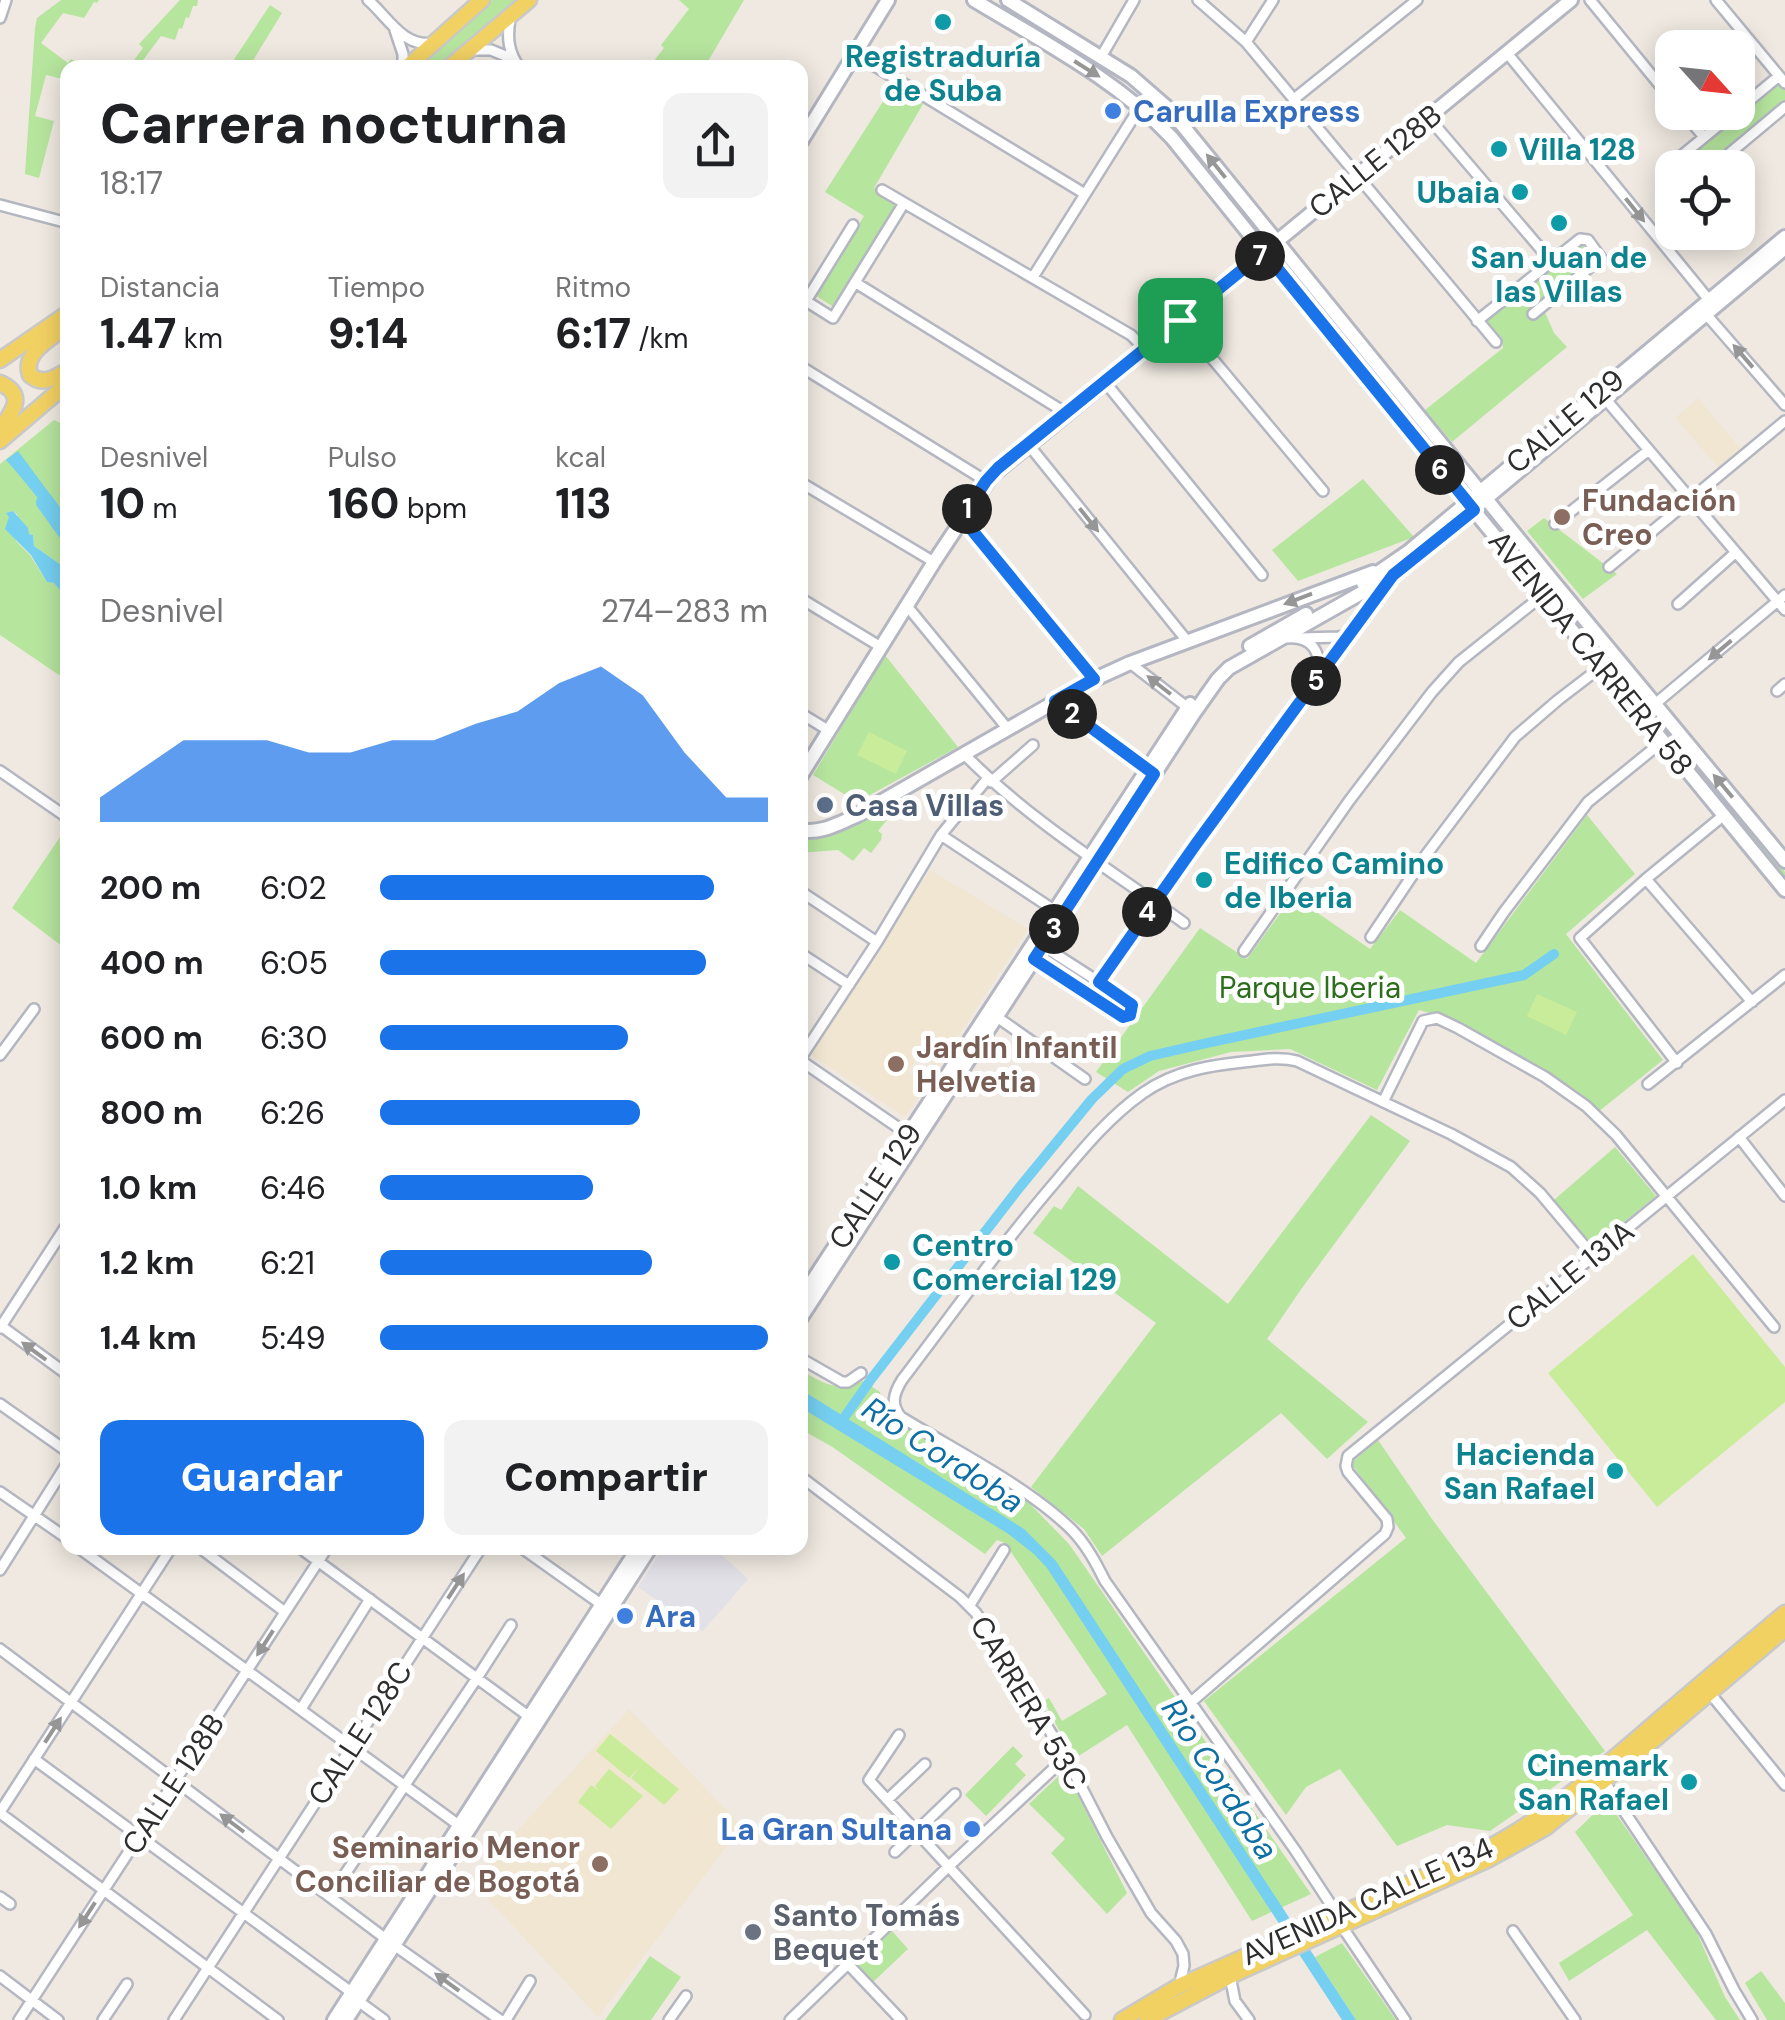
<!DOCTYPE html>
<html lang="es">
<meta charset="utf-8">
<style>
:root{--surface:#fff;--page:#f2f2f2;--text:#202124;--muted:#757577;--accent:#1a73e8}
body{margin:0;font-family:"DM Sans",sans-serif;background:var(--page);color:var(--text);height:100vh;display:flex;flex-direction:column;font-size:38px;white-space:nowrap}
*{box-sizing:border-box;margin:0}
p{font-size:32px;color:var(--muted)}
.icon{flex:none;width:55px;height:55px;fill:none;stroke:currentColor;stroke-width:2;stroke-linecap:round;stroke-linejoin:round}
.map{position:relative;flex:1;overflow:hidden}
.panel{position:absolute;left:60px;top:60px;width:748px;height:1495px;display:flex;flex-direction:column;background:var(--surface);border-radius:20px;box-shadow:0 5px 25px #0003}
.panel>*{flex:none}
.needle{width:65px;rotate:117deg}
.buttons{position:absolute;left:1655px;top:30px;display:grid;gap:20px}
.buttons a{display:grid;place-items:center;width:100px;height:100px;border-radius:20px;background:var(--surface);box-shadow:0 5px 25px #0003;font-size:50px}
.pin{position:absolute;display:grid;place-items:center;width:85px;height:85px;color:#fff;margin:-42px;border-radius:20px;box-shadow:0 5px 15px #0006}
.km{position:absolute;width:50px;height:50px;margin:-25px;border-radius:50%;background:#222;color:#fff;font-size:28px;line-height:50px;text-align:center}
.round{display:grid;place-items:center;flex:none;width:105px;height:105px;border-radius:20px;background:var(--page)}
.headline{display:flex;align-items:center;justify-content:space-between;height:170px;padding:0 40px}
h1{font-size:55px;font-weight:800;line-height:75px}
.metrics{display:grid;grid-template-columns:repeat(3,1fr);gap:15px;height:170px;padding:10px 40px}
.metrics div{display:grid;align-content:center}
.metrics b{font-size:42px;font-weight:800}
.metrics small{font-size:28px;font-weight:400}
.metrics p{font-size:28px}
.chart{height:280px;padding:20px 40px}
.chart p{display:flex;justify-content:space-between}
.chart svg{width:100%;height:180px;margin-top:10px;fill:var(--accent);opacity:.7}
.action{display:flex;gap:20px;margin-top:auto;padding:20px 40px}
.action a{flex:1;height:115px;border-radius:20px;background:var(--accent);color:#fff;font-size:40px;font-weight:800;line-height:115px;text-align:center}
.action a+a{background:var(--page);color:var(--text)}
ul{padding:0 40px;list-style:none;font-size:32px}
li{display:grid;grid-template-columns:160px 120px 1fr;align-items:center;height:75px}
li i{height:25px;border-radius:12px;background:var(--accent)}
.map>svg:first-child{display:block}
</style>
<div class="map">
<svg width="1785" height="2020" viewBox="0 0 1785 2020">
<rect width="100%" height="100%" fill="#efe9e1"/>
<path fill="#e3e1e8" d="M663,1548H714L748,1579L703,1631L638,1587Z"/>
<path fill="#f0e6d1" d="M1698,398L1740,448L1719,468L1675,418Z
M930,870L1028,929L938,1067L919,1055L908,1073L926,1085L905,1117L811,1055Z
M629,1709L742,1826L598,2017L471,1881Z"/>
<path fill="#b6e59e" d="M61,0H99L97,3L94,2L84,18L63,13L41,43L68,63L71,59L84,67L68,68L67,80L46,75L35,116L54,121L39,178L25,174L35,28L37,18Z
M180,0H198L197,6H193L189,18L186,17L182,29L179,28L175,40L161,36L138,67H129L143,48L139,44Z
M492,0H518L437,67L417,68Z
M679,0H744L707,63L711,67H649L664,48L661,45L689,9Z
M270,5L282,13L249,67H229Z
M1779,82L1785,88V102L1703,167H1682L1683,158Z
M893,86L923,104L874,188L900,204L835,308L815,295L864,216L825,192Z
M1576,245C1587,246 1589,251 1590,261L1541,303L1554,333L1567,347L1452,442L1425,410L1503,348L1502,338L1492,327H1487L1484,321Z
M54,420L67,426V569L34,546L33,535L29,534L27,527L17,518L18,515L13,511L7,513L10,517L7,525L17,542L30,555L47,582L54,583L67,599V670L59,675L0,635V464Z
M1363,479L1414,537L1298,581L1272,550Z
M1544,518L1617,574L1583,599L1527,531Z
M1528,570L1569,609L1785,872V885Z
M885,655L958,747L857,802L813,775Z
M899,801L900,804L878,831L882,834L881,840L871,853L864,848L853,861L838,850L800,853V837C830,846 873,816 899,801Z
M1587,815L1635,874L1566,934L1663,1060L1598,1112L1443,1017L1419,1010L1377,1090L1290,1049L1231,1052L1159,1071L1128,1092L1096,1072L1200,928L1247,959L1293,896L1370,949L1400,910L1476,963Z
M60,837L67,842V950L12,908Z
M1371,1115L1410,1141L1302,1288L1267,1339L1368,1422L1327,1459L1281,1413L1102,1556L1084,1529L1031,1487L1156,1323L1033,1233L1054,1206L1061,1210L1078,1186L1228,1304Z
M1615,1147L1656,1196L1593,1247L1554,1200Z
M800,1369C821,1383 839,1393 863,1381L880,1392L881,1402L888,1416L1025,1499L1069,1544L1311,1894L1252,1921L1127,1725L1074,1759L1044,1701L1049,1698L1062,1721L1107,1694L1005,1543L997,1540L985,1554L831,1446L800,1429Z
M1378,1440L1432,1519L1605,1751L1490,1831L1447,1825L1397,1846L1340,1769L1306,1787L1286,1815L1204,1701L1406,1538L1351,1463Z
M1013,1746L1023,1756L1015,1764L1026,1775L986,1816L965,1795Z
M1065,1770L1127,1893L1107,1914L1051,1853L1065,1839L1029,1804Z
M1607,1801L1694,1926L1725,1997L1740,2020H1716L1647,1930L1569,1981L1559,1963L1633,1915L1575,1832Z
M892,1931L908,1949L873,1982L856,1963Z
M1342,1943L1396,2020H1356L1315,1957Z
M650,1956L681,1977L651,2020H605Z
M1761,1971L1785,2003V2020H1767L1745,1983Z"/>
<path fill="#c9ec9a" d="M869,732L907,751L896,774L857,755Z
M1537,994L1577,1012L1566,1035L1527,1016Z
M1693,1254L1785,1367V1402L1657,1507L1548,1373Z
M610,1734L679,1789L664,1805L631,1778L640,1767L629,1778L596,1751Z
M609,1769L643,1796L611,1829L578,1802L591,1785L599,1791L595,1786Z"/>
<path fill="#75cff0" d="M18,451L61,509L57,518H53C38,498 23,479 6,460Z
M13,511L28,528L29,534L33,535L34,546L67,569V599L54,583L47,582L31,555L5,529L9,517L6,513Z
M800,1389L1024,1529L1056,1561L1356,2020H1342L1047,1568L1034,1554L1007,1533L800,1407Z"/>
<g fill="none" stroke-linecap="round" stroke-linejoin="round">
<path stroke="#75cff0" stroke-width="10" d="M839,1425L872,1378L1019,1188L1092,1099L1123,1069L1150,1056L1207,1043L1524,975L1554,954"/>
<path stroke="#75cff0" stroke-width="18" d="M45,502L68,534"/>
<defs>
<path id="street" d="M368,0C387,16 403,48 433,43
M1198,0L1246,42L1496,342
M1590,0L1672,100
M1716,0L1785,83
M0,18L6,0
M510,19C507,37 508,53 520,68
M395,30L403,54V68
M1246,42L1273,0
M472,50H491L513,59
M1507,53L1709,300
M855,54L1085,194
M1101,57L1134,0
M1294,99L1417,0
M1738,110L1779,76
M1683,112L1704,137
M1428,117L1551,261
M1677,168L1680,157L1735,112
M1712,168L1785,107
M882,190L1131,335L1145,349
M0,205L68,223
M853,225L806,301L833,318L904,203
M1033,277L1150,91
M856,283L1066,413
M1705,313L1785,405
M1180,320L1323,491
M1477,321L1580,239L1588,240L1601,258L1533,314
M800,366L986,481
M1105,382L1262,575
M1602,395L1785,610
M1028,444L1188,642
M800,482L934,562
M962,519L1095,679
M1555,524L1649,450
M1609,567L1785,421
M800,598L881,647
M1678,604L1735,553
M907,606L1007,728
M1287,638C1312,636 1323,653 1317,676
M1300,638L1339,637L1349,634
M1130,663L1192,711
M1777,691L1785,684
M1055,701L1149,771
M1655,704L1785,595
M800,713L828,730
M964,754C1029,820 1109,869 1184,923
M0,771L68,818
M991,782L1033,745
M941,835L1054,910
M1646,879L1752,1002
M800,891L877,942
M1371,937L1426,855L1515,737L1558,700L1601,667
M1481,946L1504,912L1588,802L1663,741
M1244,951L1349,801L1432,692L1459,662L1543,595
M800,953L849,985
M1034,959L1123,1017L1130,1015L1133,1008L1130,1002L1043,946
M1099,981L1196,844L1391,579
M997,1017L1085,1079
M0,1055L34,1009
M800,1059L877,942L941,835L988,778
M800,1060L909,1135
M1677,1063L1580,938L1646,879L1724,815
M1648,1084L1785,975
M1383,1102L1423,1021L1437,1018L1458,1028L1545,1077L1586,1106L1616,1135L1774,1327
M1739,1137L1785,1196
M1,1326L68,1375
M0,1328L68,1223
M800,1358L842,1382H848L861,1373
M0,1404L68,1452
M800,1476L960,1597L976,1613L1066,1757L1107,1837L1151,1913L1176,1941L1183,1954L1184,1966L1179,1986
M0,1492L68,1539
M79,1548L460,1826
M200,1548L285,1612
M300,1548L531,1718
M522,1548L605,1607
M0,1570L68,1462
M970,1605L1004,1550
M0,1649L394,1945L500,2020
M1709,1692L1785,1785
M1190,1703L1385,1534L1388,1527L1387,1519L1348,1472L1346,1466L1348,1456L1785,1100
M301,1709L370,1599
M899,1735L869,1780L1085,2015
M34,1759L351,1992
M1604,1781L1706,1934L1734,1990L1752,2020
M887,1800L925,1764
M0,1812L171,1548
M0,1813L278,2020
M895,1852L955,1794
M331,1895L477,1678L511,1625
M0,1897L10,1904
M1337,1914L1295,1850L1105,1581C1096,1563 1086,1544 1071,1529C1027,1486 954,1450 901,1417C890,1405 894,1393 902,1380C953,1313 1002,1244 1057,1180C1083,1149 1109,1117 1143,1093C1176,1070 1212,1065 1252,1061C1267,1059 1282,1057 1297,1061L1451,1134L1511,1167L1540,1193L1593,1256
M1341,1925L1405,2020
M1513,1931L1575,2020
M847,1963L901,2020
M0,1976L58,2020
M1230,1976L1235,2001L1249,2020
M358,2001L384,2020
M19,2020L327,1548
M103,2020L127,1984
M174,2020L481,1548
M506,2020L530,1981
M669,2020L686,1996
M790,2020L948,1867L1066,1757"/>
<path id="secondary" d="M974,0C1043,42 1116,79 1172,138L1371,385L1785,890
M1008,0L1131,76L1170,110L1552,580L1785,861
M800,143L888,0
M1363,583L1408,552L1785,237
M1250,646L1306,614
M800,777L934,562L991,476L1571,0
M800,830C821,834 837,824 856,816L1095,679L1130,663L1373,572
M800,1300L1190,704
M800,1319L1194,713L1218,679L1229,668L1393,575L1408,564L1785,248
M334,2020L638,1548
M346,2020L650,1548"/>
<path id="primary" d="M406,68L482,0
M448,68L529,0
M68,325C52,338 22,352 30,375C42,386 55,378 68,370
M0,360L68,313
M0,383C27,395 12,413 0,429
M0,441L68,383
M1122,2020L1179,1986L1484,1850C1551,1815 1605,1766 1662,1717C1703,1682 1744,1647 1785,1613
M1147,2020L1230,1976L1489,1859L1545,1828L1642,1750L1785,1629"/>
</defs>
<use href="#street" stroke="#b4b7c1" stroke-width="14"/>
<use href="#secondary" stroke="#b4b7c1" stroke-width="18"/>
<use href="#primary" stroke="#c9c9c9" stroke-width="19"/>
<use href="#street" stroke="#fff" stroke-width="9"/>
<use href="#secondary" stroke="#fff" stroke-width="12"/>
<use href="#primary" stroke="#f2d163" stroke-width="14"/>
</g>
<defs><path id="oneway-solid" d="M-6-.8H1V-3.2L6.5 0L1 3.2V.8H-6Z" transform="scale(2.5)"/></defs>
<g fill="#969696">
<use href="#oneway-solid" transform="translate(1087 69) rotate(32)"/>
<use href="#oneway-solid" transform="translate(1216 166) rotate(-129)"/>
<use href="#oneway-solid" transform="translate(1635 210) rotate(51)"/>
<use href="#oneway-solid" transform="translate(1743 356) rotate(-131)"/>
<use href="#oneway-solid" transform="translate(1089 520) rotate(51)"/>
<use href="#oneway-solid" transform="translate(1298 599) rotate(159)"/>
<use href="#oneway-solid" transform="translate(1720 650) rotate(140)"/>
<use href="#oneway-solid" transform="translate(1159 685) rotate(-142)"/>
<use href="#oneway-solid" transform="translate(1723 786) rotate(-130)"/>
<use href="#oneway-solid" transform="translate(34 1351) rotate(-144)"/>
<use href="#oneway-solid" transform="translate(456 1586) rotate(-57)"/>
<use href="#oneway-solid" transform="translate(265 1643) rotate(123)"/>
<use href="#oneway-solid" transform="translate(53 1730) rotate(-57)"/>
<use href="#oneway-solid" transform="translate(232 1823) rotate(-143)"/>
<use href="#oneway-solid" transform="translate(87 1915) rotate(123)"/>
<use href="#oneway-solid" transform="translate(447 1982) rotate(-144)"/>
</g>
<g fill="none" stroke-linecap="round" stroke-linejoin="round">
<defs>
<path id="route" d="M1264,252L1474,510L1393,575L1196,844L1099,982L1132,1005L1130,1015L1123,1017L1034,959L1154,774L1055,701L1094,679L962,518L986,481L998,468Z"/>
</defs>
<use href="#route" stroke="#fff" stroke-width="20"/>
<use href="#route" stroke="#1a73e8" stroke-width="12"/>
</g>
<g fill="#0f9aa8" stroke="#fff" stroke-width="4">
<circle cx="943" cy="22" r="10"/>
<circle cx="1499" cy="149" r="10"/>
<circle cx="1520" cy="192" r="10"/>
<circle cx="1559" cy="223" r="10"/>
<circle cx="1204" cy="880" r="10"/>
<circle cx="892" cy="1262" r="10"/>
<circle cx="1615" cy="1471" r="10"/>
<circle cx="1689" cy="1782" r="10"/>
</g>
<g fill="#3f7fe0" stroke="#fff" stroke-width="4">
<circle cx="1113" cy="111" r="10"/>
<circle cx="625" cy="1616" r="10"/>
<circle cx="972" cy="1829" r="10"/>
</g>
<g fill="#8d6e63" stroke="#fff" stroke-width="4">
<circle cx="1562" cy="517" r="10"/>
<circle cx="896" cy="1064" r="10"/>
<circle cx="600" cy="1864" r="10"/>
</g>
<circle fill="#5c6f8a" stroke="#fff" stroke-width="4" cx="825" cy="805" r="10"/>
<circle fill="#6b7280" stroke="#fff" stroke-width="4" cx="753" cy="1932" r="10"/>
<g text-anchor="middle" dominant-baseline="central" stroke-width="10" stroke-linejoin="round" paint-order="stroke">
<g font-size="30" font-weight="bold" fill="#0d838f" stroke="#fff" text-anchor="start">
<text x="943" y="56" text-anchor="middle">Registraduría<tspan x="943" dy="34">de Suba</tspan></text>
<text x="1519" y="149">Villa 128</text>
<text x="1500" y="192" text-anchor="end">Ubaia</text>
<text x="1559" y="257" text-anchor="middle">San Juan de<tspan x="1559" dy="34">las Villas</tspan></text>
<text x="1224" y="863">Edifico Camino<tspan x="1224" dy="34">de Iberia</tspan></text>
<text x="912" y="1245">Centro<tspan x="912" dy="34">Comercial 129</tspan></text>
<text x="1595" y="1454" text-anchor="end">Hacienda<tspan x="1595" dy="34">San Rafael</tspan></text>
<text x="1669" y="1765" text-anchor="end">Cinemark<tspan x="1669" dy="34">San Rafael</tspan></text>
</g>
<g font-size="30" font-weight="bold" fill="#366cbe" stroke="#fff" text-anchor="start">
<text x="1133" y="111">Carulla Express</text>
<text x="645" y="1616">Ara</text>
<text x="952" y="1829" text-anchor="end">La Gran Sultana</text>
</g>
<g font-size="30" fill="#2e2e2e" stroke="#fff">
<text transform="translate(1375 161) rotate(-39)">CALLE 128B</text>
<text transform="translate(1565 421) rotate(-40)">CALLE 129</text>
<text transform="translate(1591 653) rotate(51)">AVENIDA CARRERA 58</text>
<text transform="translate(875 1186) rotate(-57)">CALLE 129</text>
<text transform="translate(1570 1275) rotate(-39)">CALLE 131A</text>
<text transform="translate(1029 1703) rotate(59)">CARRERA 53C</text>
<text transform="translate(360 1733) rotate(-57)">CALLE 128C</text>
<text transform="translate(173 1784) rotate(-57)">CALLE 128B</text>
<text transform="translate(1367 1901) rotate(-24)">AVENIDA CALLE 134</text>
</g>
<g font-size="30" font-weight="bold" fill="#785e54" stroke="#fff" text-anchor="start">
<text x="1582" y="500">Fundación<tspan x="1582" dy="34">Creo</tspan></text>
<text x="916" y="1047">Jardín Infantil<tspan x="916" dy="34">Helvetia</tspan></text>
<text x="580" y="1847" text-anchor="end">Seminario Menor<tspan x="580" dy="34">Conciliar de Bogotá</tspan></text>
</g>
<g font-size="30" font-weight="bold" fill="#4e5e75" stroke="#fff" text-anchor="start">
<text x="845" y="805">Casa Villas</text>
</g>
<g font-size="30" fill="#2c6e1b" stroke="#fff">
<text x="1310" y="987">Parque Iberia</text>
</g>
<g font-size="30" font-weight="bold" fill="#5b616d" stroke="#fff" text-anchor="start">
<text x="773" y="1915">Santo Tomás<tspan x="773" dy="34">Bequet</tspan></text>
</g>
<g font-size="32" font-style="italic" fill="#0d6fa3" stroke="#fff">
<text transform="translate(943 1455) rotate(33)">Río Cordoba</text>
<text transform="translate(1220 1779) rotate(57)">Rio Cordoba</text>
</g>
</g>
</svg>
<div class="buttons">
<a><svg class="needle" viewBox="-14 -14 28 28"><path d="M0-13l5 13h-10z" fill="#e53935"/><path d="M0 13l5-13h-10z" fill="#757577"/></svg></a>
<a><svg class="icon" aria-label="locate" viewBox="0 0 24 24"><circle cx="12" cy="12" r="6"/><path d="M12 2v4M12 18v4M2 12h4M18 12h4"/></svg></a>
</div>
<div class="pin" style="left:1180px;top:320px;background:#1e9e55"><svg class="icon" aria-label="arrive" viewBox="0 0 24 24"><path d="M6 21V4h12l-3 4 3 4H6"/></svg></div>
<b class="km" style="left:967px;top:509px">1</b>
<b class="km" style="left:1072px;top:714px">2</b>
<b class="km" style="left:1054px;top:929px">3</b>
<b class="km" style="left:1147px;top:912px">4</b>
<b class="km" style="left:1316px;top:681px">5</b>
<b class="km" style="left:1440px;top:470px">6</b>
<b class="km" style="left:1260px;top:256px">7</b>
<section class="panel">
<div class="headline"><div><h1>Carrera nocturna</h1><p>18:17</p></div><a class="round"><svg class="icon" aria-label="share" viewBox="0 0 24 24"><path d="M12 15V3M7 8l5-5 5 5M5 13v7h14v-7"/></svg></a></div>
<div class="metrics">
<div><p>Distancia</p><b>1.47<small> km</small></b></div>
<div><p>Tiempo</p><b>9:14</b></div>
<div><p>Ritmo</p><b>6:17<small> /km</small></b></div>
</div>
<div class="metrics">
<div><p>Desnivel</p><b>10<small> m</small></b></div>
<div><p>Pulso</p><b>160<small> bpm</small></b></div>
<div><p>kcal</p><b>113</b></div>
</div>
<div class="chart"><p><span>Desnivel</span>274–283 m</p>
<svg viewBox="0 0 160 44" preserveAspectRatio="none"><path d="M0 44V38L10 31L20 24L30 24L40 24L50 27L60 27L70 24L80 24L90 20L100 17L110 10L120 6L130 13L140 27L150 38L160 38V44z"/></svg>
</div>
<ul>
<li><b>200 m</b>6:02<i style="width:86%"></i></li>
<li><b>400 m</b>6:05<i style="width:84%"></i></li>
<li><b>600 m</b>6:30<i style="width:64%"></i></li>
<li><b>800 m</b>6:26<i style="width:67%"></i></li>
<li><b>1.0 km</b>6:46<i style="width:55%"></i></li>
<li><b>1.2 km</b>6:21<i style="width:70%"></i></li>
<li><b>1.4 km</b>5:49<i style="width:100%"></i></li>
</ul>
<div class="action"><a>Guardar</a><a>Compartir</a></div>
</section>
</div>
